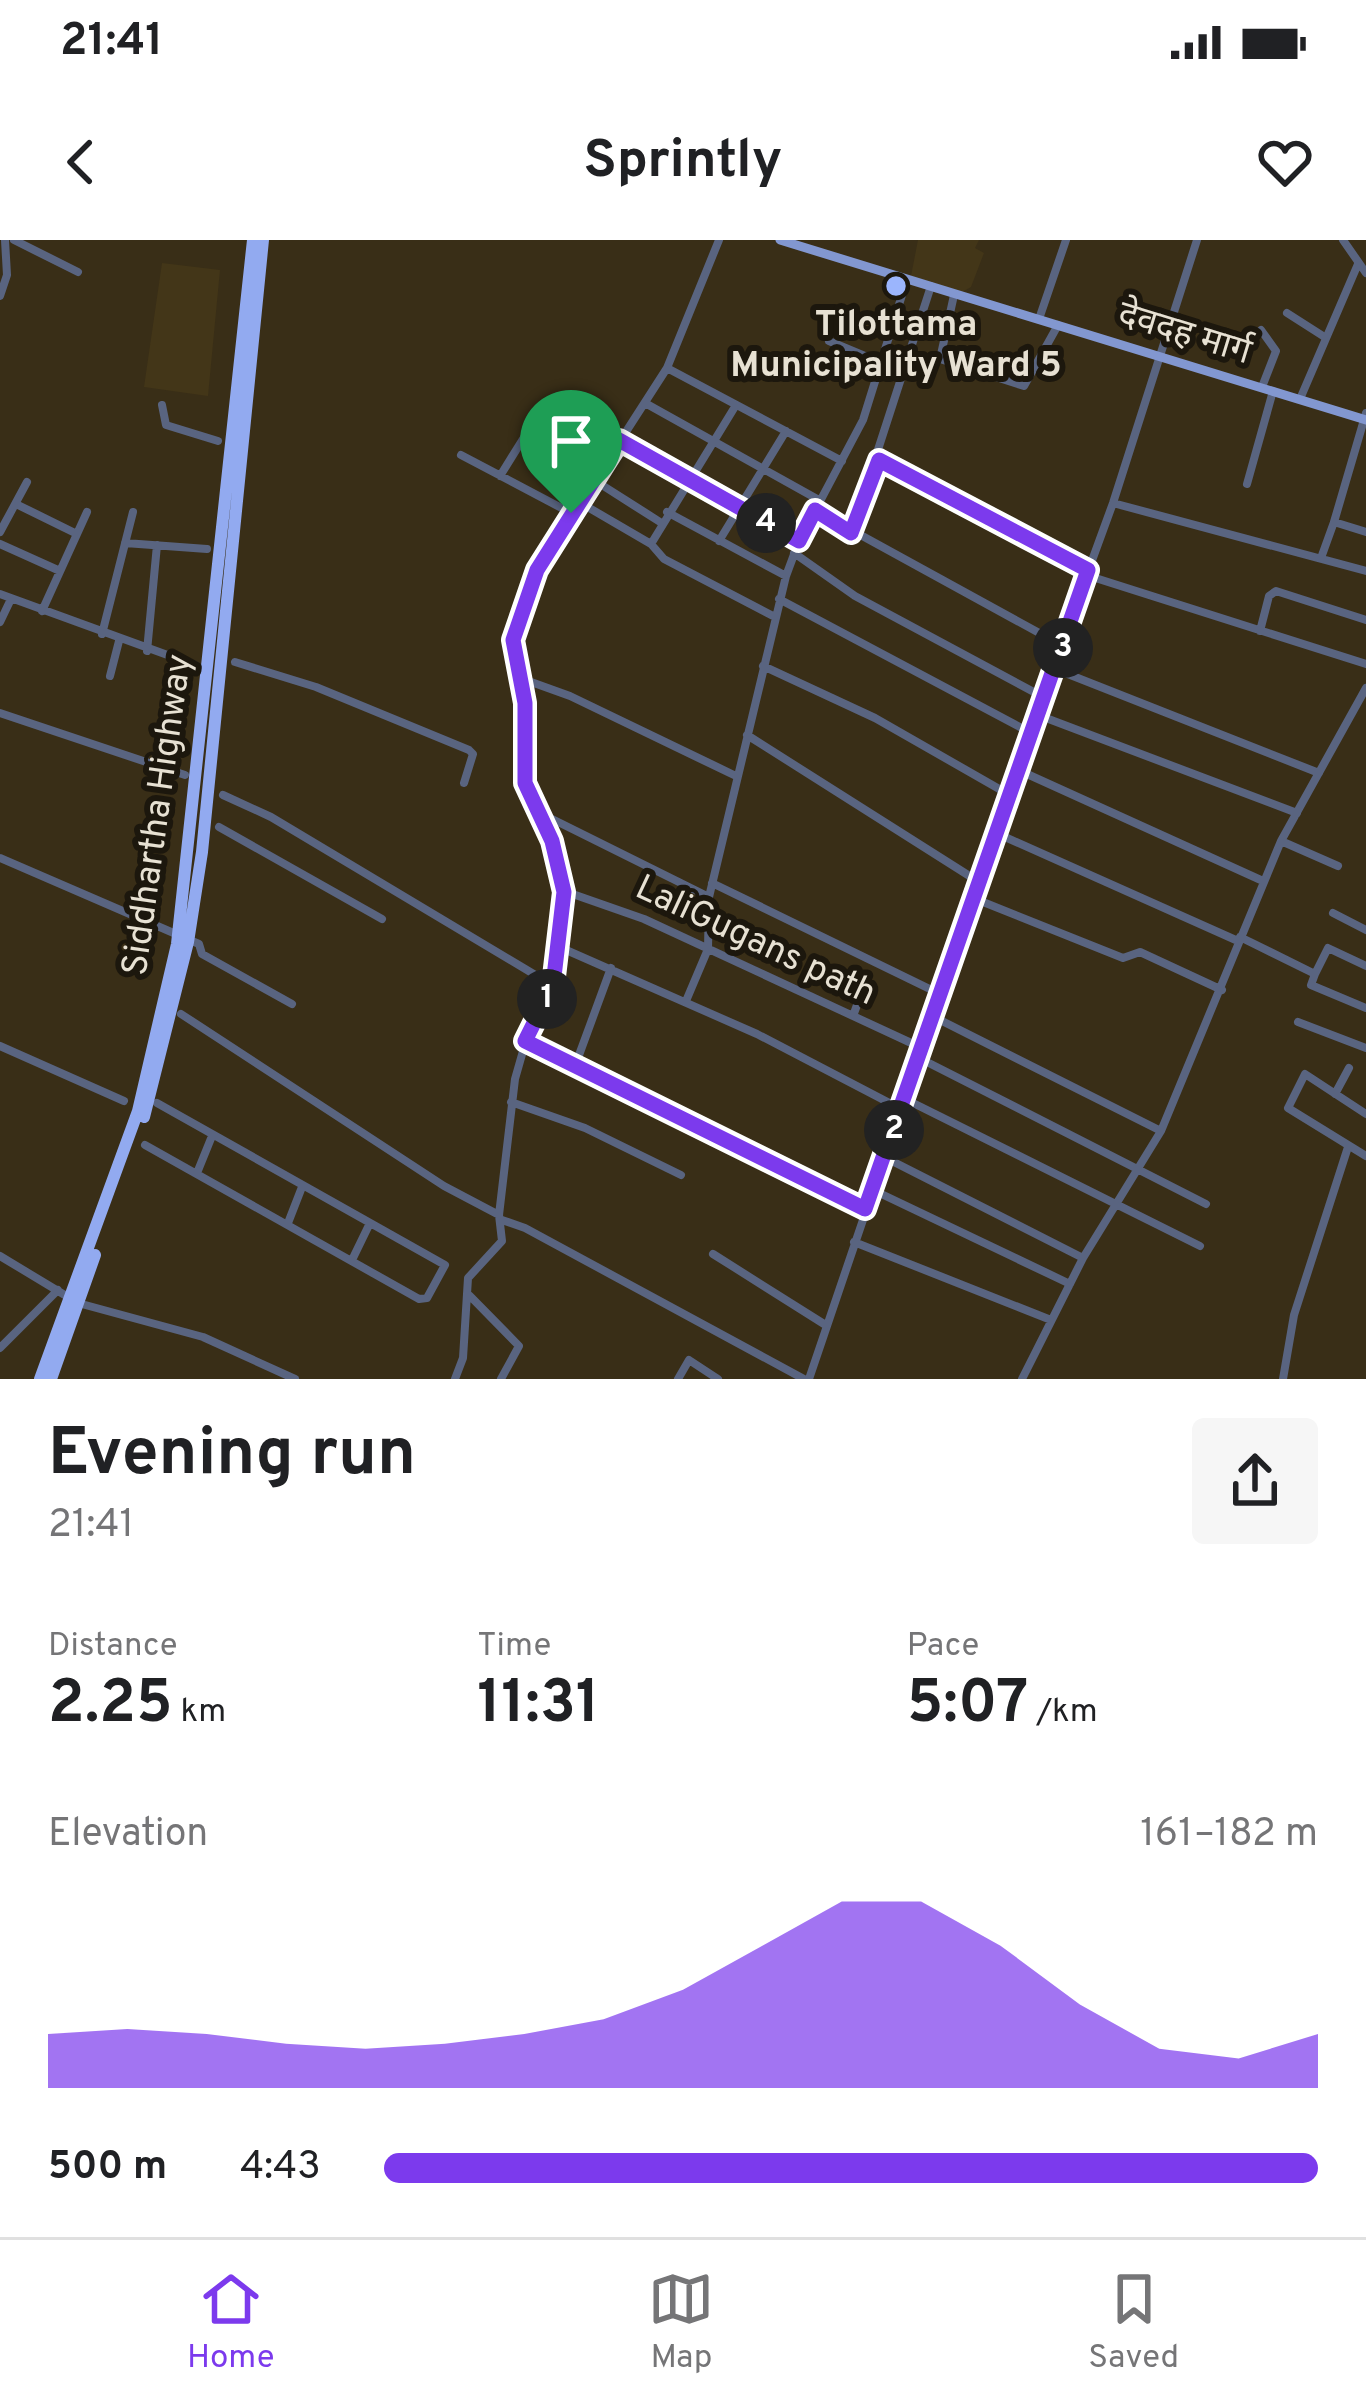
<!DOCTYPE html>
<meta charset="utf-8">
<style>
:root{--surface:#fff;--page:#f6f6f6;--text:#202124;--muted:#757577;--line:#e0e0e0;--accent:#7c3aed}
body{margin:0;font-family:Overpass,"Noto Sans Devanagari",sans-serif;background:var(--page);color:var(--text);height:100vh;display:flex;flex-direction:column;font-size:45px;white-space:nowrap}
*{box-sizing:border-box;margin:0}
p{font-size:39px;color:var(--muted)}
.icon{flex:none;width:66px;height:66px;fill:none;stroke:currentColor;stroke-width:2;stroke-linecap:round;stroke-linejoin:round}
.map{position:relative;height:1139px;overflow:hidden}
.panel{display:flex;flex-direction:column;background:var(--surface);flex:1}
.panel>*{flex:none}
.pin{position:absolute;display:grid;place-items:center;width:102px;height:102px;color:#fff;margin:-123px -51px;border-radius:50% 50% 50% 0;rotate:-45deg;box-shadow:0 0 12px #0007}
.pin .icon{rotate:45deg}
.km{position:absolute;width:60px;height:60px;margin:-30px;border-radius:50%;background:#222;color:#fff;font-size:33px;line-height:60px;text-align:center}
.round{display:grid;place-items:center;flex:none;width:126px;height:126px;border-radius:12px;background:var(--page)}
.summary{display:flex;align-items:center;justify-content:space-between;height:204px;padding:0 48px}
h1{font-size:66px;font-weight:700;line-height:90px}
.figures{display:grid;grid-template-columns:repeat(3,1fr);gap:18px;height:204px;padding:12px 48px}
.figures div{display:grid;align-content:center}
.figures b{font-size:60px;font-weight:700}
.figures small{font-size:33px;font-weight:400}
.figures p{font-size:33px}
.chart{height:336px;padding:24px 48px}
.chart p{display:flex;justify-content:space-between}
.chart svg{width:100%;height:216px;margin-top:12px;fill:var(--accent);opacity:.7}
ul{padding:0 48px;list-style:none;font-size:39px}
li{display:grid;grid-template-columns:192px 144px 1fr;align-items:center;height:90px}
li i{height:30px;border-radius:15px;background:var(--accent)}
.status{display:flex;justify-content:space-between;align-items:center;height:84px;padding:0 60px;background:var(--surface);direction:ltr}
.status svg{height:33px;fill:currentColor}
header{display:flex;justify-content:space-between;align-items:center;height:156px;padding:0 48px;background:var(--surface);font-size:54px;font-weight:700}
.tab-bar{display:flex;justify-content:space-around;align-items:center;height:168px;border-top:3px solid var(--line);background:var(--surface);font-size:33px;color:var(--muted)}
.tab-bar a{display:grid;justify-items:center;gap:6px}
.tab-bar .current{color:var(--accent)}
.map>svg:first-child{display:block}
</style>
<div class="status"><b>21:41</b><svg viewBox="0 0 49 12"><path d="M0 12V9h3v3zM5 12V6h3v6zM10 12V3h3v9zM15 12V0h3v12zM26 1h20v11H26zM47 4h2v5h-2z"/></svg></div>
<header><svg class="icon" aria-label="back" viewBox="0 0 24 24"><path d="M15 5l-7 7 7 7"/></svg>Sprintly<svg class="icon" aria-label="heart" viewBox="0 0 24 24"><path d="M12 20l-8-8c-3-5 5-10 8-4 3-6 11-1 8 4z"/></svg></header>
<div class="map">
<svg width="1366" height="1139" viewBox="0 0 1366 1139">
<rect width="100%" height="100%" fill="#392e17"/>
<path fill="#433618" d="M918,0H979L975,8L984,13L971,47L962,52L911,36Z
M162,23L220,30L208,156L144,147Z"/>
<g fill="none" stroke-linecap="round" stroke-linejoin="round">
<path stroke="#596480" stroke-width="8" d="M14,0L78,32
M1343,0L1366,33
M954,55L940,119L1024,146L1058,85
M0,56L7,35L5,0
M1287,73L1323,96
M1039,79L1066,0
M1261,90L1276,111L1262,147
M829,101L884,124
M667,128L842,221
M1300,159L1358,24
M645,163L819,260
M162,165L166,185L218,201
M568,177L618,202
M619,200L799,301
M461,215L571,273
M879,221L1088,330
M500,236L533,183
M594,240L660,282
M1247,244L1273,151
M579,262L651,304L664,319L775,377
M1113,263L1366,331
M16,264L77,294
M815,270L1063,406
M667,272L786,336
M1334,282L1366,173
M0,292L27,242
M851,293L931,46
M719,301L786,191
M125,303L207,309
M0,304L60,331
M651,304L736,165
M794,313L855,356L1045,458
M1321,318L1334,282L1366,292
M1086,335L1366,424
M0,354L195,425
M779,359L1031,493
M42,371L87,272
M0,382L11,359
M1260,391L1269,356L1276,351L1366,380
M102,394L133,272
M147,411L157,305
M235,422L316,447L469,510L473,514L464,543
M763,426L875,478L1008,554
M1055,429L1319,533
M110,436L119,401
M520,438L570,456L736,536
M0,473L185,535
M1038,475L1297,573
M747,495L979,642
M1016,529L1263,641
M223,555L271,577L552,745
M538,572L709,657
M219,587L382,679
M996,593L1238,701
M1281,601L1338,626
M0,618L199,704L202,714L292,764
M712,643L938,753
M564,651L644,679L922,808
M973,658L1123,718L1140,712L1222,750
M1333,673L1366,690
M1240,697L1315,734L1311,745L1366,768
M557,706L757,794L901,869
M1315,734L1328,708L1366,726
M686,761L708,709L709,657L786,336L799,301L863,180L907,39
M181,774L444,946L499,975
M853,776L864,746
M932,776L1161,891
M1298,782L1366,808
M525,801L865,969
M0,806L124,861
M919,818L1206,964
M575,826L611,728
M1335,854L1349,828
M905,859L1200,1006
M511,862L585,888L681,935
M1366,874L1305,834L1288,868L1366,916
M145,905L419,1059L427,1058L445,1025L157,863
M884,917L1083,1018
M197,933L212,896
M873,950L1070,1044
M502,980L525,988L804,1139
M288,983L302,947
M854,1002L1051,1080
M713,1014L824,1084
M0,1016L78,1063L203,1097L295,1139
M353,1018L369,985
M470,1056L519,1106L501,1139
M0,1108L58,1050
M455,1139L463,1118L468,1038L502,1001L499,975L515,839L527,797L553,745L564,651L552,601L525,543V463L513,400L537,330L667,128L719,0
M678,1139L689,1120L718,1139
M809,1139L1016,529L1113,263L1197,0
M1022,1139L1083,1018L1161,891L1281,601L1366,448
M1283,1139L1294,1075L1348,907"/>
<path stroke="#8297d0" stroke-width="9" d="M780,0L1366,180"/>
<path stroke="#92aaf0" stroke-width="12" d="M144,877L188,702L202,612L263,0
M40,1139L138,871L177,704L253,0
M51,1139L95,1015"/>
</g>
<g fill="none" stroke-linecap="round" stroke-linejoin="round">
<defs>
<path id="route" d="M619,200L799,301L815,270L851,293L879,220L1088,330L865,969L525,801L553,745L564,652L552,601L525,543V463L513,400L537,330Z"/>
</defs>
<use href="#route" stroke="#fff" stroke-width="24"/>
<use href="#route" stroke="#7c3aed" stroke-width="15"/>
</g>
<circle fill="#9bb5fd" stroke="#1c170d" stroke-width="4.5" cx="896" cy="46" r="12"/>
<g text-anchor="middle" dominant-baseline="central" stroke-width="12" stroke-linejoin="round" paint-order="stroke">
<g font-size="36" font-weight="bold" fill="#e7e1d3" stroke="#1c170d">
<text x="896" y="86">Tilottama<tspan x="896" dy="41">Municipality Ward 5</tspan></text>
</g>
<g font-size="36" fill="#e7e1d3" stroke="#1c170d">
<text transform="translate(1184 95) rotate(17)">देवदह मार्ग</text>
<text transform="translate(159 575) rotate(-82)">Siddhartha Highway</text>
<text transform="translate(755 702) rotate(25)">LaliGugans path</text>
</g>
</g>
</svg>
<div class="pin" style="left:571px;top:273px;background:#1e9e55"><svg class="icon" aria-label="arrive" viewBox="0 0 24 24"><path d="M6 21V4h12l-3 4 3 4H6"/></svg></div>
<b class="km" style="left:547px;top:759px">1</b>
<b class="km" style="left:894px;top:890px">2</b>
<b class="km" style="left:1063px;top:408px">3</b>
<b class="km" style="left:766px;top:283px">4</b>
</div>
<section class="panel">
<div class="summary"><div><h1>Evening run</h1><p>21:41</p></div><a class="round"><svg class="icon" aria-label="share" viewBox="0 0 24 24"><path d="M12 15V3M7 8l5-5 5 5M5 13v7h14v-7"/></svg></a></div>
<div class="figures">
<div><p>Distance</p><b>2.25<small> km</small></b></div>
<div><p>Time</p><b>11:31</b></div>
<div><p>Pace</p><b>5:07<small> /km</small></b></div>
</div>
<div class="chart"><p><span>Elevation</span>161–182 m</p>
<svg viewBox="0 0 160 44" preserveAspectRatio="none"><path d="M0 44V33L10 32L20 33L30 35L40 36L50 35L60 33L70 30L80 24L90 15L100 6L110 6L120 15L130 27L140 36L150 38L160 33V44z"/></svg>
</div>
<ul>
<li><b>500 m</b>4:43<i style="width:100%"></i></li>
</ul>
</section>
<nav class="tab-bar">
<a class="current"><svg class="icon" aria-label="home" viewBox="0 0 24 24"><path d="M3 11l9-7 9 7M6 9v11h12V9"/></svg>Home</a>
<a><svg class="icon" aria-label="map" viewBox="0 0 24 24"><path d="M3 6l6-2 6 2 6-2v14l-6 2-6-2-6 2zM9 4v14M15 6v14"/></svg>Map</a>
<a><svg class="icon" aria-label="saved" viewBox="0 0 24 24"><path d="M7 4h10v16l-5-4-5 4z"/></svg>Saved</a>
</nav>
